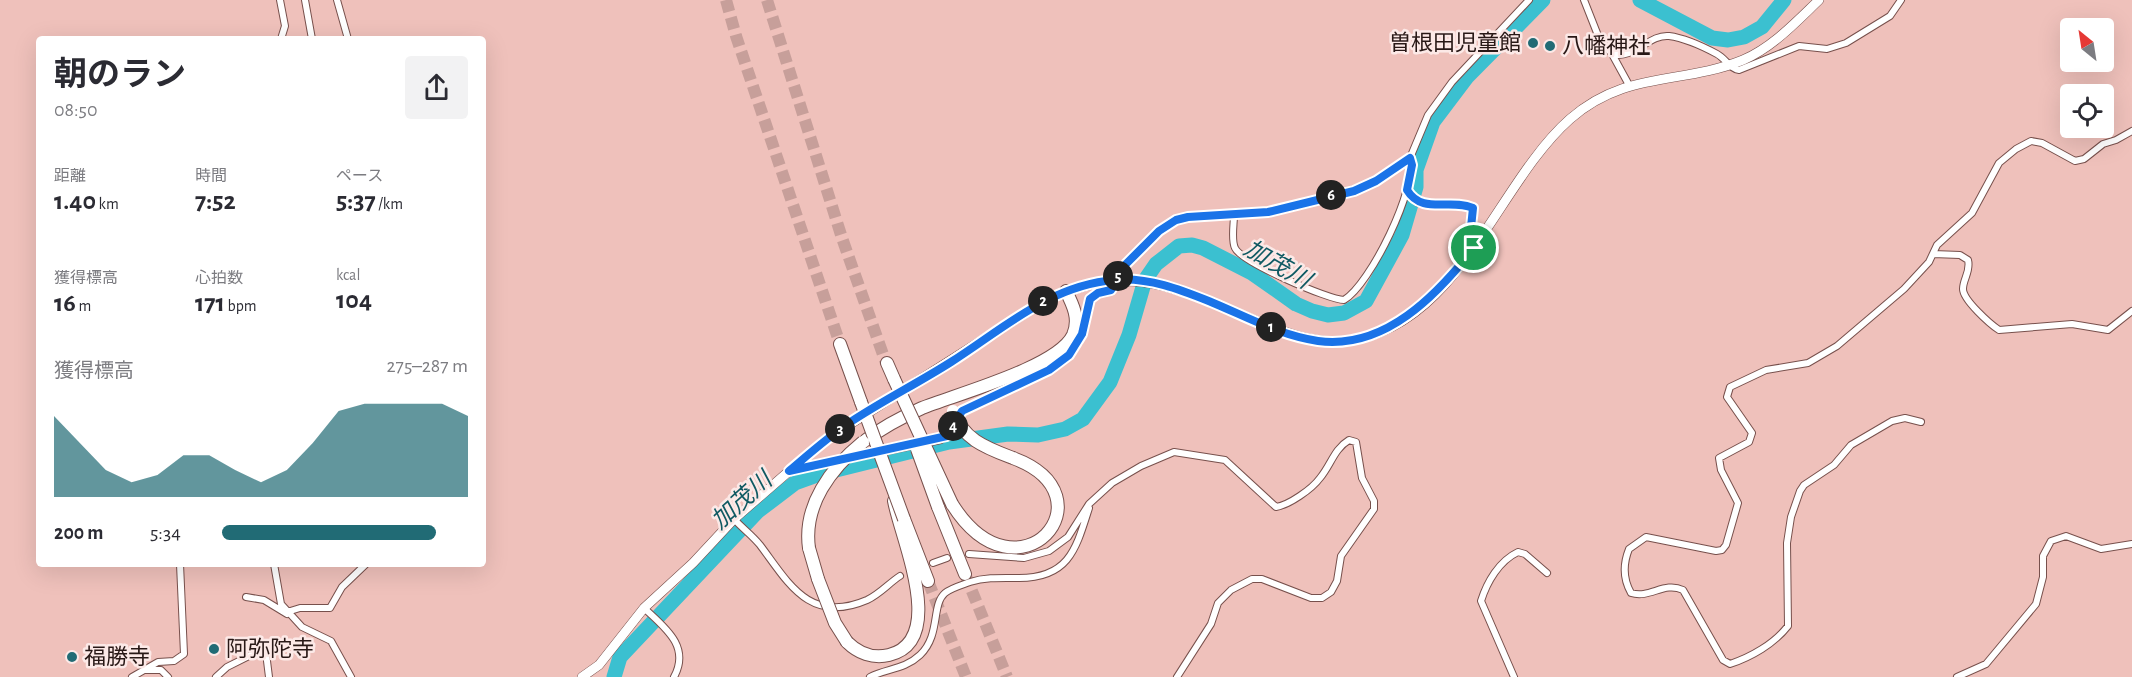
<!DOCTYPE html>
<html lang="ja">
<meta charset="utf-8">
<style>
:root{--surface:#fff;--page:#f2f2f3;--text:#2b2b33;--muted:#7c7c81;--accent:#216b75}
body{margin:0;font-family:"Alegreya Sans","Noto Sans JP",sans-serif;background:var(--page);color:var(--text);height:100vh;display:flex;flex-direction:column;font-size:22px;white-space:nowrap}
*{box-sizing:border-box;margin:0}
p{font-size:20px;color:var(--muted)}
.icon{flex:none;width:33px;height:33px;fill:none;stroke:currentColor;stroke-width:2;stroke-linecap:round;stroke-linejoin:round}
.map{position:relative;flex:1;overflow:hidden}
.details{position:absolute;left:36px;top:36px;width:450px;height:531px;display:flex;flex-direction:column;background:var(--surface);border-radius:6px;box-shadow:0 6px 24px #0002}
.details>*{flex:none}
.needle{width:39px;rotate:330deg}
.fabs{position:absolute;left:2060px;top:18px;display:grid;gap:12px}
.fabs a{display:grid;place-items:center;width:54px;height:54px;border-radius:6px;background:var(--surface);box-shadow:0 6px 24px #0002;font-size:30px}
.pin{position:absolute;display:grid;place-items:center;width:51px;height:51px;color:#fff;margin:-26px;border:3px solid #fff;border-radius:50%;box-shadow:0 2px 6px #0007}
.km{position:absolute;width:30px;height:30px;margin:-15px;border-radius:50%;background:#222;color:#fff;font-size:16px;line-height:30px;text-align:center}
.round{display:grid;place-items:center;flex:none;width:63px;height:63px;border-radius:6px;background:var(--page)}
.summary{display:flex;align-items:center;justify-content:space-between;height:102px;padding:0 18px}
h1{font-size:33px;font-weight:700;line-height:45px}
.metrics{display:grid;grid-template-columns:repeat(3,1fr);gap:9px;height:102px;padding:6px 18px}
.metrics div{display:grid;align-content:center}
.metrics b{font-size:26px;font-weight:700}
.metrics small{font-size:16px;font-weight:400}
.metrics p{font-size:16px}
.chart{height:168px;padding:12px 18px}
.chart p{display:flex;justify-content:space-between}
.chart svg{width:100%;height:108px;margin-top:6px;fill:var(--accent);opacity:.7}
ul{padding:0 18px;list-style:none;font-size:20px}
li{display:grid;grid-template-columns:96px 72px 1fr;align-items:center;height:45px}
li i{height:15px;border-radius:8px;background:var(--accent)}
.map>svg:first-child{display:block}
</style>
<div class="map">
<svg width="2132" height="677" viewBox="0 0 2132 677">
<rect width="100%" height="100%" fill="#efc1bb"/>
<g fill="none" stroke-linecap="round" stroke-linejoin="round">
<path stroke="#3bc0d0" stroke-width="15" d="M1640,0L1712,38L1728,40L1744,37L1762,27L1784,0
M614,677L620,657L757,512L795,483L820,474L949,442L1008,434L1038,435L1065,429L1083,419L1110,382L1129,335L1145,280L1156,264L1179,246L1192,245L1203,248L1252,273L1296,304L1312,311L1328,315L1344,313L1366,301L1402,235L1416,187V170L1433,122L1467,77L1543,0"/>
<path stroke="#c79f9a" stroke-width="12" stroke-dasharray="12 6" stroke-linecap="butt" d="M726,0L736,36L840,344
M767,0L842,238L886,363
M965,574L1007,677
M928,581L966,677"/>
<defs>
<path id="street" d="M280,0L285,26L281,39
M305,0L312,39
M337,0L348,39
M1584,0L1599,38L1612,54L1629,85
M1612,54C1634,60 1649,34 1669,36C1684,38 1704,47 1717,54C1726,59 1730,69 1739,70L1799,46L1827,49L1846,43L1890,16L1901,0
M1407,191L1418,203L1464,205L1473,208L1470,237L1474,248
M1234,215C1234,224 1231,240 1235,248C1241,262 1329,300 1344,300C1370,285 1418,187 1410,158
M1933,254L1960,255L1968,260C1971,271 1963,279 1963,289C1963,300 1990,324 1999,330L2072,324L2108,330L2132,311
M1921,422L1905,418L1892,421L1851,445L1834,465L1804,485L1800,491L1791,517L1787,543L1788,626C1774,644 1751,657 1730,664L1723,660L1683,590C1664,581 1650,599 1631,593C1623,579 1623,564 1629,549L1646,537L1716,551L1722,550L1726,545L1738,503L1721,470L1719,458L1749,442L1752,433L1727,397L1730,387L1766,370L1808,363L1837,346L1904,289L1929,262L1937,245L1972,213L1999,163L2016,149L2031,141L2042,143L2075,161L2084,159L2103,144L2116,140L2132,131
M790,471L941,440L952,431L962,411L1056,366L1069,355L1079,342L1090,299L1098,293L1111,290L1126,263L1159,231L1176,221L1188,217L1267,212L1359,189L1391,172L1410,158L1428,115L1452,82L1529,0
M734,519C742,528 752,535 760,545C788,582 809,625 867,600C880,594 889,583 900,576
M969,554L1024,558L1049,551L1068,537L1089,504L1112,483L1141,466L1174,452L1225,460L1276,507C1289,505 1312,489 1320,478C1331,465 1334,449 1349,440L1356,442L1362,478L1374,501V509L1341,556L1337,581L1331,592L1322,598H1311L1262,579H1252L1231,590L1218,603L1211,624L1177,677
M933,563L947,558
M274,564L281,604L302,627L331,641L351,677
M246,597L264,600L287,614
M644,608C664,627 691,646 674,677
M287,612L300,608H330L342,587L366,564
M145,670H161L168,677
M132,677L158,662L174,661L184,654L180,564
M216,677L227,667L263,649L266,653L269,677
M870,677C887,668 904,670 920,655C941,635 931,605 945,593C951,588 962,585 970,582C986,577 1002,578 1019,578C1069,578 1076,549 1089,508
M1514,677L1481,601C1487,582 1499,561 1518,552L1525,554L1547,573
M1957,677L1986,664L2036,604L2043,577V556L2051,541L2066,536L2101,549L2132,544"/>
<path id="secondary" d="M582,677L599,665L644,608L693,563L734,519L825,440L1044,301C1134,259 1180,291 1264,324C1290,334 1316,344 1345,341C1459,328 1496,184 1570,119C1626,70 1682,85 1743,60C1773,47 1796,22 1819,0"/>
<path id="highway" d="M840,344L861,402
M887,363L894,379
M866,440C883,427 902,417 922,408C957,394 1058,367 1073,335C1080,319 1073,305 1066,291
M952,504C1018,609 1116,496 1013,458
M938,507L965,574
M904,519L928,581
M809,548L818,579
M847,642C858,653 873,659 889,655C948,641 901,539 894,501"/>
</defs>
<use href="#street" stroke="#77504c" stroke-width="8"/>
<use href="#secondary" stroke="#77504c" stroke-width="10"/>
<use href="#highway" stroke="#77504c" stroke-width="14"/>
<use href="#street" stroke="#fff" stroke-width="6"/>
<use href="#secondary" stroke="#fff" stroke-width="9"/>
<use href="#highway" stroke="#fff" stroke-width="12"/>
<defs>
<path id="highway-bridge" d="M894,379L952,504
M861,402L904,519
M953,411C963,440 987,448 1013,458
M917,449L938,507
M809,548C803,505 831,468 863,442
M818,579L835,623L847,642"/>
</defs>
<use href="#highway-bridge" stroke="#77504c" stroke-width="14" stroke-linecap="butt"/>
<use href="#highway-bridge" stroke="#fff" stroke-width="12"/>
</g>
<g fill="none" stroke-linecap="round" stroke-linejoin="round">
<defs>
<path id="route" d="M1474,248C1437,295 1385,350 1318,341C1281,336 1245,316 1211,302C1181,290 1149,277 1115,280C1050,285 1003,329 951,362C918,383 882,401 849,423C828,437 809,454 789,471L947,436L962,411L1049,370L1069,355L1082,334L1090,299L1098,293L1111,290L1126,264L1159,231L1176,220L1188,217L1268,212L1354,191L1376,181L1410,158L1412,165L1407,190C1422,215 1450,198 1473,208L1470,237L1474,248"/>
</defs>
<use href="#route" stroke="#fff" stroke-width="12"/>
<use href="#route" stroke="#1a73e8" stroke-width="8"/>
</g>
<g fill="#216b75" stroke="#fce9e7" stroke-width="2">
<circle cx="1533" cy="43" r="6"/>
<circle cx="1550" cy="46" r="6"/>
<circle cx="214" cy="649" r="6"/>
<circle cx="72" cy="657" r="6"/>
</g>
<g text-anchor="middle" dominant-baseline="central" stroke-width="5" stroke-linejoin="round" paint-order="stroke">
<g font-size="22" fill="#281816" stroke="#fce9e7" text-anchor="start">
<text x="1521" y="43" text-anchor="end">曽根田児童館</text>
<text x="1562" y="46">八幡神社</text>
<text x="226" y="649">阿弥陀寺</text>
<text x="84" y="657">福勝寺</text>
</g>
<g font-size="24" font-style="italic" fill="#105a63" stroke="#fce9e7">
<text transform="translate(1277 265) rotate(30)">加茂川</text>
<text transform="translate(742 501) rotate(-42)">加茂川</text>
</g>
</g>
</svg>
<div class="fabs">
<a><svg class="needle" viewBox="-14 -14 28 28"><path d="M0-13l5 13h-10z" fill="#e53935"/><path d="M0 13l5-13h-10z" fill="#7c7c81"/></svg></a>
<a><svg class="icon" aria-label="locate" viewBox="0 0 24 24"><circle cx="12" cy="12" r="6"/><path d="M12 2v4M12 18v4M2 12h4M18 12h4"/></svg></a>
</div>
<div class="pin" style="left:1474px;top:248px;background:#1e9e55"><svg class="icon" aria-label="arrive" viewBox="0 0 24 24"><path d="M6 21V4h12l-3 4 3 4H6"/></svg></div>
<b class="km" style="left:1271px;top:327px">1</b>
<b class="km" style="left:1043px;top:301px">2</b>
<b class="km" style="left:840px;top:429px">3</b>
<b class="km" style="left:953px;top:426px">4</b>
<b class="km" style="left:1118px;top:276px">5</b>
<b class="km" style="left:1331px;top:195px">6</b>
<section class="details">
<div class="summary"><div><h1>朝のラン</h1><p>08:50</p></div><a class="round"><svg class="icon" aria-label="share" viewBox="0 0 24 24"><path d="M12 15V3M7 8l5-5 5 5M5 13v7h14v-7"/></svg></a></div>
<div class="metrics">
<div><p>距離</p><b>1.40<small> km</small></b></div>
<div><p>時間</p><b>7:52</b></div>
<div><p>ペース</p><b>5:37<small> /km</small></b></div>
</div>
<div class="metrics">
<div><p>獲得標高</p><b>16<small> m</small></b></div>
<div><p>心拍数</p><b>171<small> bpm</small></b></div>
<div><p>kcal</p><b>104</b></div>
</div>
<div class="chart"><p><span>獲得標高</span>275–287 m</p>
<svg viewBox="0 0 160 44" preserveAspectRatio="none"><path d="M0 44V11L10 22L20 33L30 38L40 35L50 27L60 27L70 33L80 38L90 33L100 22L110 9L120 6L130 6L140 6L150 6L160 11V44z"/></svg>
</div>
<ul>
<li><b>200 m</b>5:34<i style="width:87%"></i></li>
</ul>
</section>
</div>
